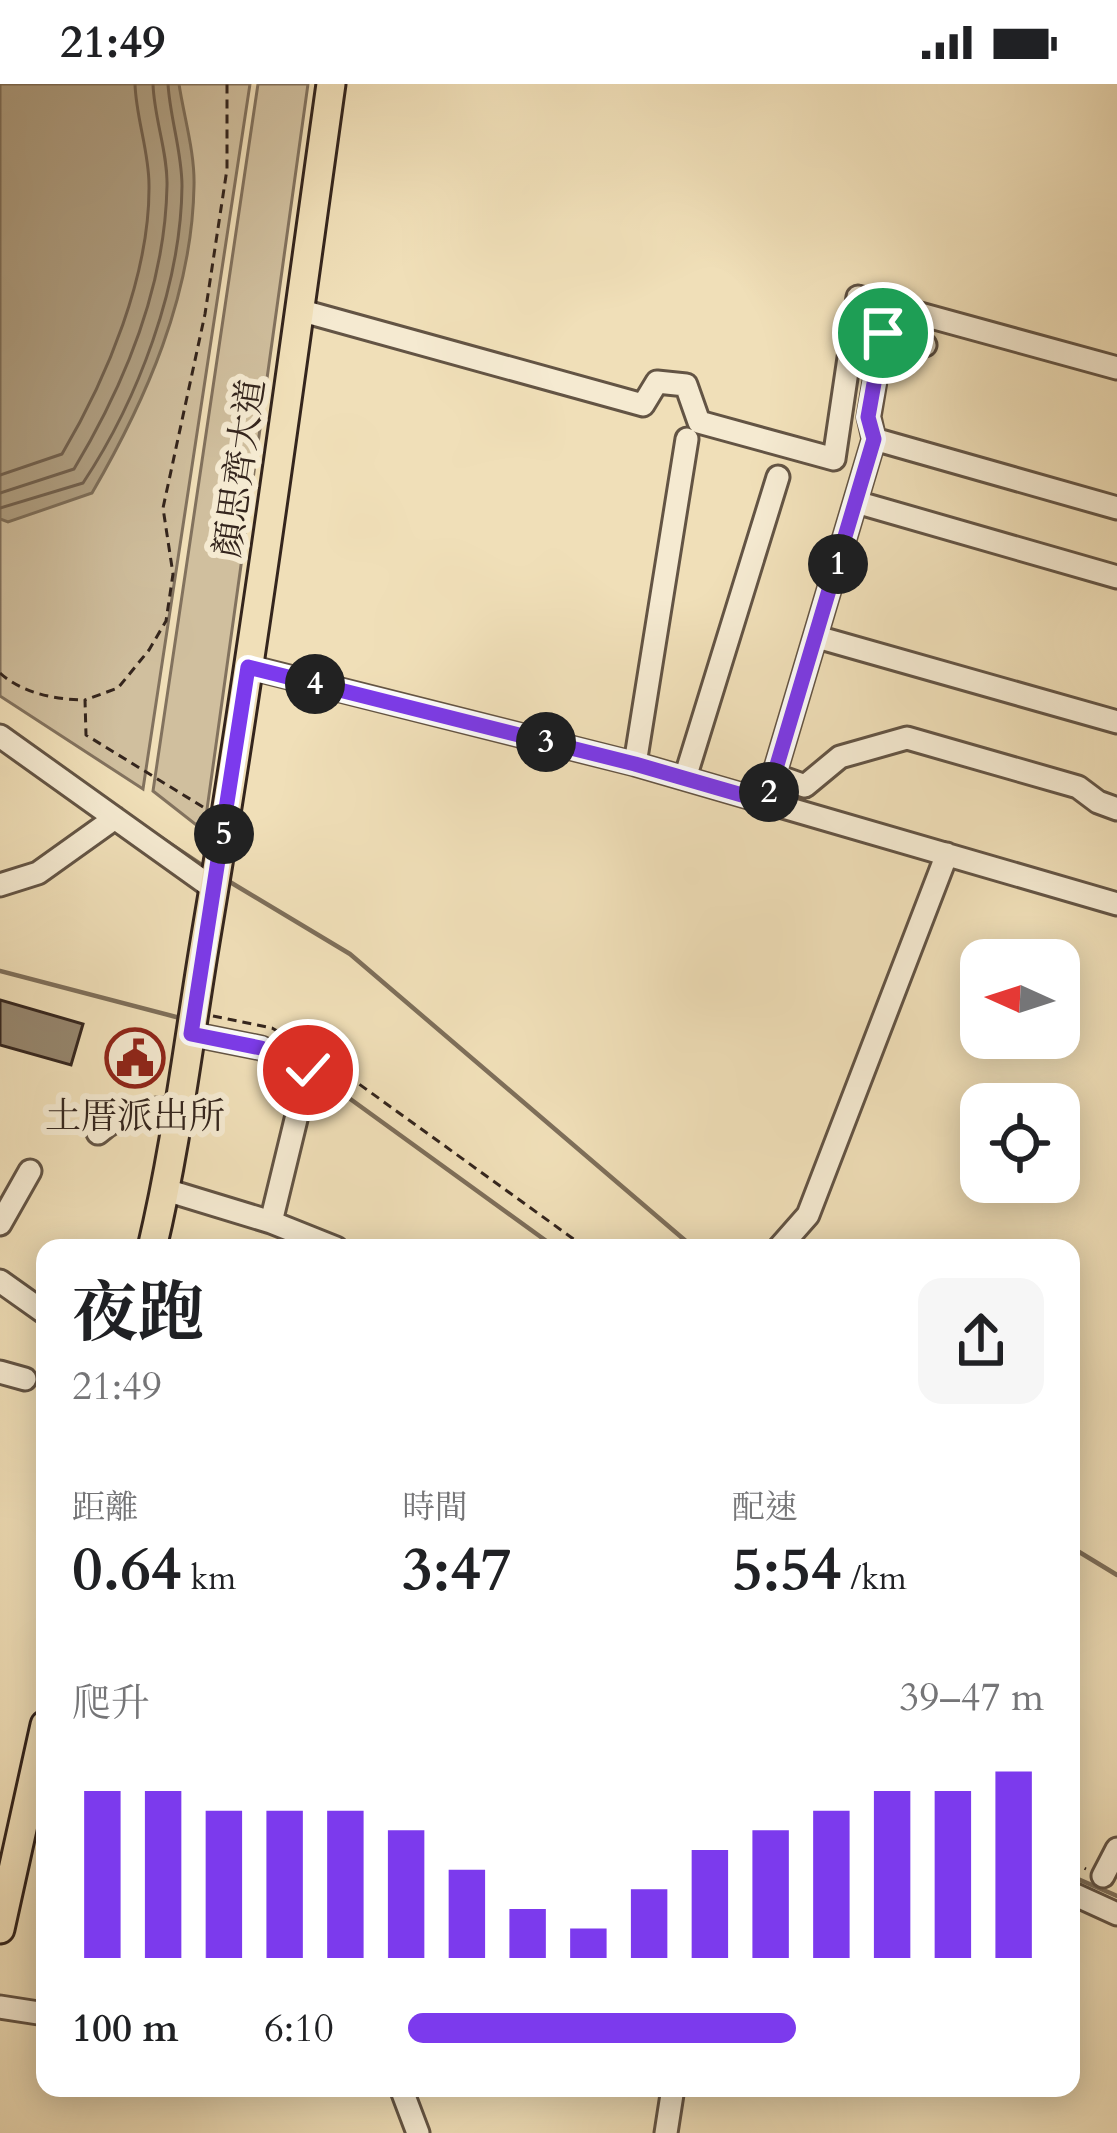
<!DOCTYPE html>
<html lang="zh-TW">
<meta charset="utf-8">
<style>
:root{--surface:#fff;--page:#f6f6f6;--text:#202124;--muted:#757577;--accent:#7c3aed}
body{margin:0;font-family:Cardo,"Noto Serif TC",serif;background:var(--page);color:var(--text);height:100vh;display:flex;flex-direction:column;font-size:45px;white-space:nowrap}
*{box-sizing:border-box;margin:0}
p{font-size:39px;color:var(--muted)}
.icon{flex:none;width:66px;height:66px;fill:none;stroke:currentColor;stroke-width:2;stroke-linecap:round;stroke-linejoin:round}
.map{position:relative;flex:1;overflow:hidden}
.sheet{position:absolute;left:36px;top:1155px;width:1044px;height:858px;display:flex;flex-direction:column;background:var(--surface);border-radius:24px;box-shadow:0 6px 30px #0003}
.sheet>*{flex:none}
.needle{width:78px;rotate:273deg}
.controls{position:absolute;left:960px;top:855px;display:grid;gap:24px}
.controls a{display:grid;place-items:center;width:120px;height:120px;border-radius:24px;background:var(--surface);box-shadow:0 6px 30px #0003;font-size:60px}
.pin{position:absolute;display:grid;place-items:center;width:102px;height:102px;color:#fff;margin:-51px;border:6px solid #fff;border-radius:50%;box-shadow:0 3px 12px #0007}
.km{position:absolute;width:60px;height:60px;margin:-30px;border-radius:50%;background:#222;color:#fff;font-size:33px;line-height:60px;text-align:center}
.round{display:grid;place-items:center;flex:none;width:126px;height:126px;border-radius:24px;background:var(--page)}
.head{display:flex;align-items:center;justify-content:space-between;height:204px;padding:0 36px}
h1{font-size:66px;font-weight:700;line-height:90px}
.metrics{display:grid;grid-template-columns:repeat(3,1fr);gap:18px;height:204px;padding:12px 36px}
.metrics div{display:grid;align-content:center}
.metrics b{font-size:60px;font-weight:700}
.metrics small{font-size:33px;font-weight:400}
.metrics p{font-size:33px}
.chart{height:336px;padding:24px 36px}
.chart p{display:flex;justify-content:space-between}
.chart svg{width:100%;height:216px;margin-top:12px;stroke:var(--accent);stroke-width:6}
ul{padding:0 36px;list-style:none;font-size:39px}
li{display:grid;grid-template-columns:192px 144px 1fr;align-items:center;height:90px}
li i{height:30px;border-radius:15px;background:var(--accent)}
.status{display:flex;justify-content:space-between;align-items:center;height:84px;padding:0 60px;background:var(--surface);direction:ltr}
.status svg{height:33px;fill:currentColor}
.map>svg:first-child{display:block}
</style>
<div class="status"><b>21:49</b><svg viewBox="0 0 49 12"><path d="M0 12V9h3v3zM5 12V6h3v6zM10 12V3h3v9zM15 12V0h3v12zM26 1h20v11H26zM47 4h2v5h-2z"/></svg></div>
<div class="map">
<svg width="1117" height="2049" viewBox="0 0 1117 2049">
<rect width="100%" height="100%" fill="#f0dfb8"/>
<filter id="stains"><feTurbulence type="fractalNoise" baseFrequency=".00167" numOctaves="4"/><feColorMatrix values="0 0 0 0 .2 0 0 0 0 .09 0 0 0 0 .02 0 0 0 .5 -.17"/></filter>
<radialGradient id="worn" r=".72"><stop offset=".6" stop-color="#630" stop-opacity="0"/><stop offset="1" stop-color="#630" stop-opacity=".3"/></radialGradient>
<path fill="#d0bf9e" stroke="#82725e" stroke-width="3" d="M0,0H250L143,705L0,612Z
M258,0H308L204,747L153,707Z"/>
<path fill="#b0a083" stroke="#7e6f5a" stroke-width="3" d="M0,0H179C184,33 195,69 194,102C192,212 146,316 92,409L8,438L0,435Z"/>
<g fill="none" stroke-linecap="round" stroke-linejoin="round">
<path stroke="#726250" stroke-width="3" d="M0,391L62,370C107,294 150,191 149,101C149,67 136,34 135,0
M0,409L74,385C125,300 165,203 167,102C168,69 154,34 153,0
M0,424L83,399C138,316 181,202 182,102C182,68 170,34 168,0"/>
<path stroke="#7e6f5a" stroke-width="4.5" d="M154,749L205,783
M225,795L350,870L694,1164
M0,887L180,934
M313,988L556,1164
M1071,1463L1117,1491
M1071,1792L1117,1812"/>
</g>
<path fill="#96866e" stroke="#34251d" stroke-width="3" d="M0,916L83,940L71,981L0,961Z"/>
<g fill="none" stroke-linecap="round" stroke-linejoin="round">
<defs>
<path id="minor" d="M299,226L643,321L657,298L686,301L699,338L834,375L858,213L1117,284
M874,355L869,333L883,249L925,261
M856,418L1117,493
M817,553L1117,638
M249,583L635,680L1117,820
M0,652L214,805
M635,680L687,355
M774,691L805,702L840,673L907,654L1078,703L1098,718L1117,725
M685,694L778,393
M766,718L874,355L1117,424
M0,801L38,789L115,734
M191,950L261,964L308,986L271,1138
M98,1049C123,1027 148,1024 181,1024
M166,1106L271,1138L336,1164
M0,1140L30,1087
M779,1164L808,1131L947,770
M0,1197L45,1229
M0,1288L25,1295
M1103,1792L1117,1765
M1071,1809L1117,1830
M0,1923L45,1930
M401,2004L418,2049
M666,2049L673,2004"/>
<path id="major" d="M152,1164C176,1063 188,961 205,858C253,573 291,286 331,0
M0,1845L45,1641"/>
</defs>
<use href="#minor" stroke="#635444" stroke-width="27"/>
<use href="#major" stroke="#34251d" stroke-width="33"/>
<path stroke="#34251d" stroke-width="3" stroke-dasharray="9 6" stroke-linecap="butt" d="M0,589C22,609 54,615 82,616
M203,723L86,651L85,616L118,604L149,566L166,537L173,490L163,424L205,230L227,85V0
M213,932L272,944L305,963
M323,974L586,1164
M1071,1778L1086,1785"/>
<use href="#minor" stroke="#f5ead1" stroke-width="21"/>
<use href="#major" stroke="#f0dfb8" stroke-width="27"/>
</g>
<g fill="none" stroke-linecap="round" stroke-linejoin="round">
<defs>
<path id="route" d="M308,986L261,964L191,950L248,583L635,680L766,718L874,355L868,333L883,249"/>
</defs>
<use href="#route" stroke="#fff" stroke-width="24"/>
<use href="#route" stroke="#7c3aed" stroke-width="15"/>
</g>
<defs>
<symbol id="civic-ring" viewBox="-11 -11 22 22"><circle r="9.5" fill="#f5ead1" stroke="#8f2418" stroke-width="1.5"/><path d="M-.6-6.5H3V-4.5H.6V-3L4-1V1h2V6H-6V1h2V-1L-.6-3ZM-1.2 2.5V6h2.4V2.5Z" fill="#8f2418"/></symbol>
</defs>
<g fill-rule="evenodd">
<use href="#civic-ring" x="102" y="941" width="66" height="66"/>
</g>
<g text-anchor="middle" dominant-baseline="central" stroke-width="12" stroke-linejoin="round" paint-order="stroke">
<g font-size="36" fill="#34251d" stroke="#f5ead1">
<text transform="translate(240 384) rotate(-82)">顏思齊大道</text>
</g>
<g font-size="36" fill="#34251d" stroke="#f5ead1">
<text x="135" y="1032">土厝派出所</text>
</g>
</g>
<rect width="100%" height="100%" filter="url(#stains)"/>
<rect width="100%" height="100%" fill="url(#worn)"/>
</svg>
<div class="controls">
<a><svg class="needle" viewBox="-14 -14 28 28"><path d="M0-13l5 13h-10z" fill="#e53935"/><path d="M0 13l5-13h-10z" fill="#757577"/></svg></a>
<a><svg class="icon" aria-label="locate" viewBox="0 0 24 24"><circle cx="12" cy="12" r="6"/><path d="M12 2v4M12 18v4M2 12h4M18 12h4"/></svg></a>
</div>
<div class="pin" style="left:883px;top:249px;background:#1e9e55"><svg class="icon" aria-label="arrive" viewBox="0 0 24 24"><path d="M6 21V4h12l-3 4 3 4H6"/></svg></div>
<div class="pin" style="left:308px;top:986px;background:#d93025"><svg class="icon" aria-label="check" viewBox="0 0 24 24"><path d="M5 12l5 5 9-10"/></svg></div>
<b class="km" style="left:838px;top:480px">1</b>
<b class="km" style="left:769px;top:708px">2</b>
<b class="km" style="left:546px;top:658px">3</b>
<b class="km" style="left:315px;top:600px">4</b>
<b class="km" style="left:224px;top:750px">5</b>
<section class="sheet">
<div class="head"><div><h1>夜跑</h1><p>21:49</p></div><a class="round"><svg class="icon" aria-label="share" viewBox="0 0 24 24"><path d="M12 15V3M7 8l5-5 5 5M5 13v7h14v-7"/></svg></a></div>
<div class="metrics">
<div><p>距離</p><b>0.64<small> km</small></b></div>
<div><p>時間</p><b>3:47</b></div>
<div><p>配速</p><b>5:54<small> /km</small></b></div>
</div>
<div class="chart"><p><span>爬升</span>39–47 m</p>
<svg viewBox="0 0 160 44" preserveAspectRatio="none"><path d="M5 44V10M15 44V10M25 44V14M35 44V14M45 44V14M55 44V18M65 44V26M75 44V34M85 44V38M95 44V30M105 44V22M115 44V18M125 44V14M135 44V10M145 44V10M155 44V6"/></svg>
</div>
<ul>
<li><b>100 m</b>6:10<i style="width:61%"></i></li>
</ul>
</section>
</div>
